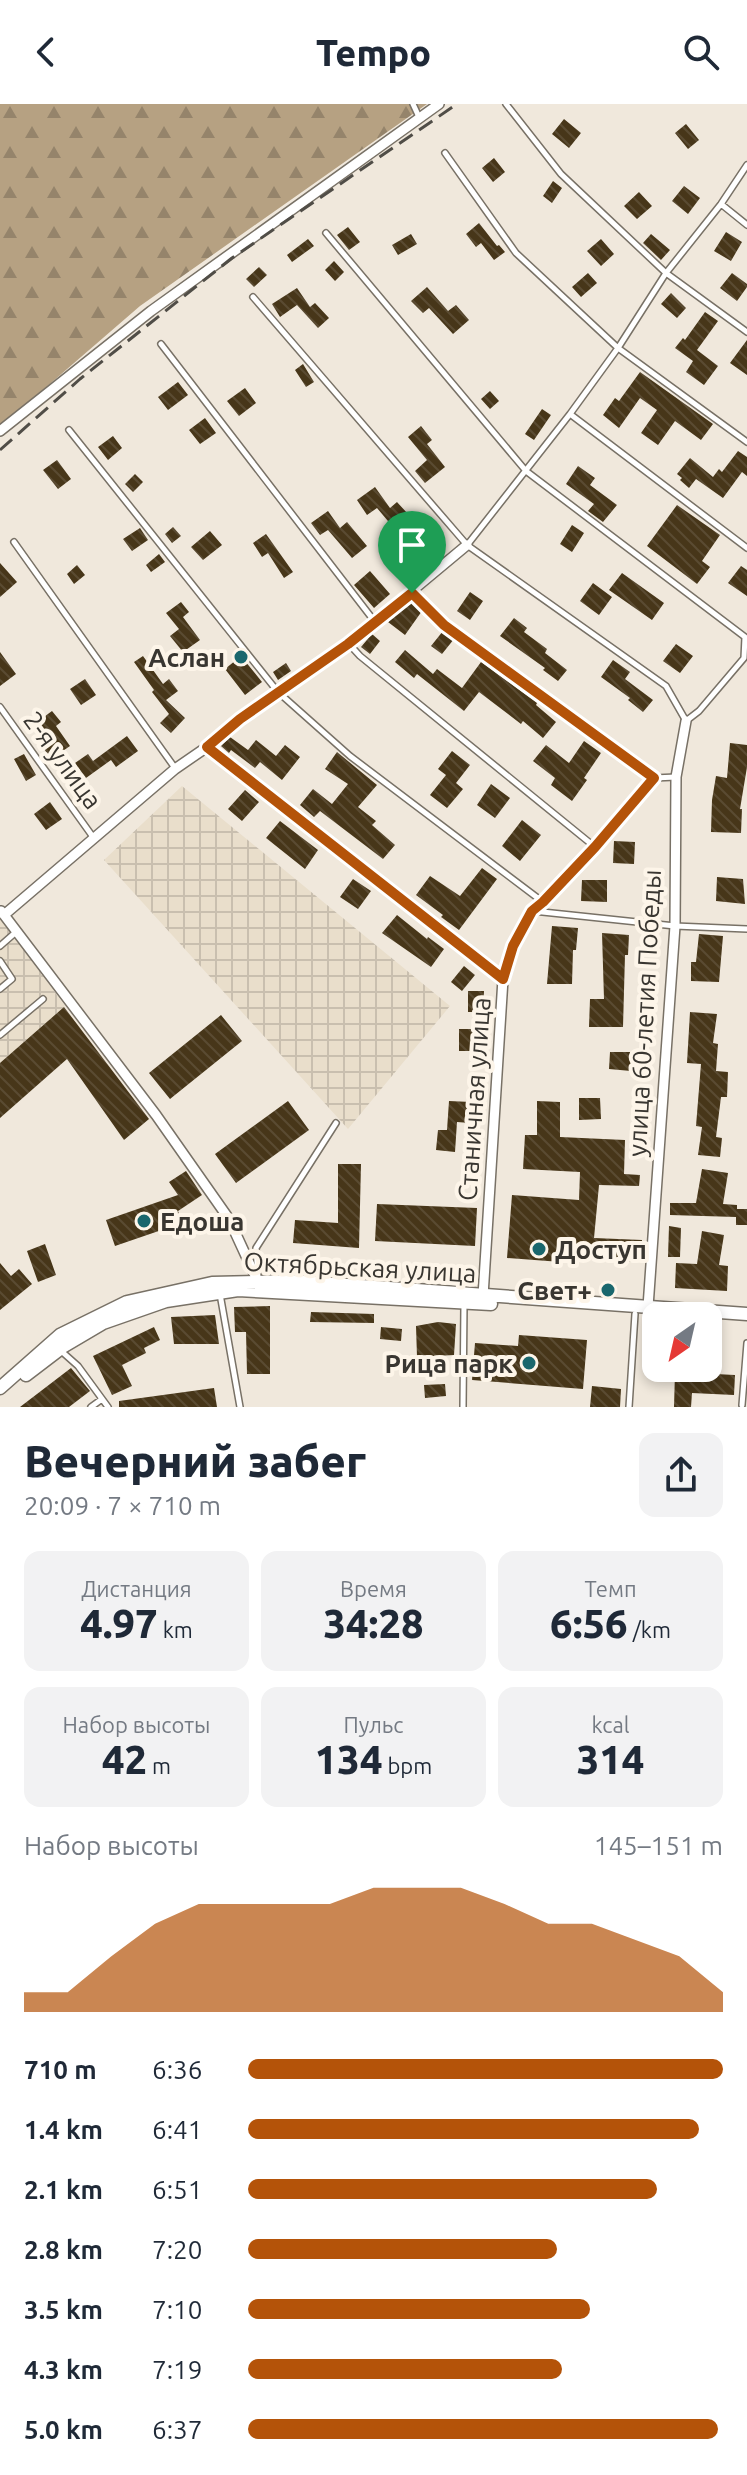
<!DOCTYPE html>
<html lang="ru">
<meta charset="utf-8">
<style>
:root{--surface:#fff;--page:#f2f2f3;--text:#1f2937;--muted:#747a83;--accent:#b45309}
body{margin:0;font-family:Ubuntu,sans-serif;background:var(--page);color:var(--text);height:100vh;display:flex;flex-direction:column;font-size:30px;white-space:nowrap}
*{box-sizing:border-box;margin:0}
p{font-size:26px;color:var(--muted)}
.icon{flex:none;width:44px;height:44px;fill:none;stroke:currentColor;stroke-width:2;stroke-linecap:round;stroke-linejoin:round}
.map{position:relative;height:1303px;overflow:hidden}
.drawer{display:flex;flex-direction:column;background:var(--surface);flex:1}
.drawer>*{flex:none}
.needle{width:52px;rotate:214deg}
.controls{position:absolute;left:642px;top:1198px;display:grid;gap:16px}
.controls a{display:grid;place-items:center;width:80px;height:80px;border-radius:16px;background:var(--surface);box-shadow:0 4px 12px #0003;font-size:40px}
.pin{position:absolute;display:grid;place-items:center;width:68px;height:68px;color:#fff;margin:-82px -34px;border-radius:50% 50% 50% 0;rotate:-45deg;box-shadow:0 0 8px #0007}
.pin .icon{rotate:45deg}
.round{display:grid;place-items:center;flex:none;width:84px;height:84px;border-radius:16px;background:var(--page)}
.headline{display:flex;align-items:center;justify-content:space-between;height:136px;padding:0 24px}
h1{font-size:44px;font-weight:800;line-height:60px}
.figures{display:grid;grid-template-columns:repeat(3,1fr);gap:12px;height:136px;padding:8px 24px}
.figures div{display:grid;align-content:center;border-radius:16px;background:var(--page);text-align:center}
.figures b{font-size:40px;font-weight:800}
.figures small{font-size:22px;font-weight:400}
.figures p{font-size:22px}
.chart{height:224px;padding:16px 24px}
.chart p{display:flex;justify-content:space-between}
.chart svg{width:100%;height:144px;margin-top:8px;fill:var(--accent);opacity:.7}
ul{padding:0 24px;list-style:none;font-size:26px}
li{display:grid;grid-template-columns:128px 96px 1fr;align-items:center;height:60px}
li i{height:20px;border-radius:10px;background:var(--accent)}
header{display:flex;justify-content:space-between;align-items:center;height:104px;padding:0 24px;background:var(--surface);font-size:36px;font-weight:800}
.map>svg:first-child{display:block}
</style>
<header><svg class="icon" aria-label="back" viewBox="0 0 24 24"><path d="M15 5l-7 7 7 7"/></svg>Tempo<svg class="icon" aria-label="search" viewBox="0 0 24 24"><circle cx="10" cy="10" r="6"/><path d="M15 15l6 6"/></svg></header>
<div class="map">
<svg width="747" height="1303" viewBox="0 0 747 1303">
<defs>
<pattern id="industrial-grid" width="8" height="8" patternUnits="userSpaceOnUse" patternTransform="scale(2)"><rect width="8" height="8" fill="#e9decb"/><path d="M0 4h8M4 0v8" fill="none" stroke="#c9bfaf"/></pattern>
<pattern id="forest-firs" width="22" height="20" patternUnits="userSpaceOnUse" patternTransform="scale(2)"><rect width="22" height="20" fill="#b6a182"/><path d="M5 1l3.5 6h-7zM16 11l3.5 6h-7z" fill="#95846b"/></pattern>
<pattern id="building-back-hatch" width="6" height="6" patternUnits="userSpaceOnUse" patternTransform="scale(2)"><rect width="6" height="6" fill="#473619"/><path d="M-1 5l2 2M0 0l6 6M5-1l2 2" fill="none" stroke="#5a4b32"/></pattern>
</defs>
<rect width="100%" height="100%" fill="#f0e8dc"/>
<path fill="url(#industrial-grid)" d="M182,682L450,902L348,1025L104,756Z
M0,813L65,902L0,959Z"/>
<path fill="url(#forest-firs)" d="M0,0H427L140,202L0,323Z"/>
<path fill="url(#building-back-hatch)" d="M564,15L581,29L569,44L552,30Z
M686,20L699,36L688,45L675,29Z
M494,54L505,68L493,78L482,64Z
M553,77L562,84L552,99L543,92Z
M684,82L700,94L688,110L672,97Z
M639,88L652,102L637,115L624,102Z
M479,119L497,142L499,141L505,148L494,156L481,139L476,143L466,130Z
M348,123L360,138L349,146L337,131Z
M726,128L742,138L731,157L714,147Z
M411,130L417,140L398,151L392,141Z
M651,130L670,146L661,156L643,139Z
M308,135L314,142L292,158L287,151Z
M601,135L614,150L601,162L587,147Z
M334,157L344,168L335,177L325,166Z
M259,163L267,171L254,183L246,175Z
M588,169L597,179L581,193L572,183Z
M732,169L747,180V183L737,197L720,184Z
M427,183L448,207L456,201L469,216L453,230L429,204L423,209L411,197Z
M297,184L310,203L315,199L329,214L318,224L297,201L280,213L272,200Z
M671,189L686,204L677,214L661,200Z
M705,208L718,217L697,246L718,262L704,281L686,268L693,257L675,244L683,234L685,236Z
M747,236V271L730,259Z
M303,260L314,278L306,283L295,266Z
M640,268L713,320L701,336L675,317L658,341L641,329L657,306L640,294L619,324L603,311L615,294L619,297Z
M178,278L188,291L168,306L158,293Z
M245,284L256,299L239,312L227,297Z
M490,287L499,297L490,305L481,295Z
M542,305L551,311L534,336L525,330Z
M205,314L216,329L200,340L189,326Z
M421,322L432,336L427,340L445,363L425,379L415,367L427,356L408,333Z
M113,332L122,344L108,356L98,343Z
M738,347L747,353V372L742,368L723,394L696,375L689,384L680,376L682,374L677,370L690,354L713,373L719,365L722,368Z
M57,356L71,375L58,385L43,366Z
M578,362L595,374L590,381L617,401L603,418L588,407L594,400L566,380Z
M135,370L143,378L133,388L125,380Z
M375,383L390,404L397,398L408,410L393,423L377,404L367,411L357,396Z
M677,401L720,431L702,457L710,463L697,480L647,442Z
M328,407L340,424L347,418L367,442L352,454L328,426L320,431L311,419Z
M572,421L584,429L572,448L560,440Z
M173,423L181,432L172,439L165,430Z
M140,424L148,436L132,447L123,435Z
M210,427L222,441L203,456L191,443Z
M266,430L293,468L284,474L268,449L262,453L253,439Z
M159,450L165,458L151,468L146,461Z
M0,459L17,478L0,493Z
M77,461L85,471L74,480L67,470Z
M741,462L747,466V492L728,479Z
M370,467L390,490L374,504L354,481Z
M622,469L664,499L652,516L609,486Z
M593,479L612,493L599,511L580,497Z
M470,488L483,497L470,516L457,507Z
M412,497L422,507L405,531L388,518Z
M181,498L189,508L183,513L200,536L183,548L170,532L179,525L166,509Z
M514,514L527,524L524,528L547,545L545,549L567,566L558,577L543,566L545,564L500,532Z
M443,527L454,535L442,550L431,542Z
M372,530L380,537L370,550L361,543Z
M676,540L693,552L680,569L663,557Z
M405,546L433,570L437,565L462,584L481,558L537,599L536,601L556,618L543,634L523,617L521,620L479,588L464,607L417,570L414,574L395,558Z
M0,548L16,570L0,582Z
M143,552L163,580L169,575L178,587L166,596L185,614L171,629L160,619L169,610L152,588L154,586L134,558Z
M241,552L262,578L245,591L225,565Z
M613,556L630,568L625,575L653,596L643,608L628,596L630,594L601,573Z
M286,559L291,567L278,576L273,568Z
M85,575L96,591L81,601L70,585Z
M52,607L61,618L56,622L70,642L51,655L42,642L50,636L37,618Z
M127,632L138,647L116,663L111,656L86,674L75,659L88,650L93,657Z
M230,633L248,646L256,636L276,652L285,641L300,653L282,676L260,658L255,664L231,646L229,649L221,642Z
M584,637L601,649L584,674L587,676L572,697L551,681L555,674L533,657L546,641L569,659Z
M730,639L747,641V663L740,705H742L741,729L711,728L712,696L716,672L727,674Z
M452,647L470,661L456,679L463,685L447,704L430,691L446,671L438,665Z
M337,648L377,681L358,703L376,717L372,721L395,741L383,755L320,707L314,713L300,701L313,685L332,700L348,680L325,665Z
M24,650L36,671L26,677L14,655Z
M491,680L510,694L495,714L477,701Z
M245,686L259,698L242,717L228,705Z
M50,698L62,715L46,726L34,710Z
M522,716L541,731L520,757L502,742Z
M280,717L318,746L305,765L266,734Z
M614,737L635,738L634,760L613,759Z
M482,764L497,775L459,826L441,813L443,811L416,791L430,772L460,792Z
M717,773L743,775L745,800L716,797Z
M353,775L371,787L358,805L340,793Z
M582,776H607V798L581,797Z
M397,811L427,835L428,833L444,845L431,863L382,829Z
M552,822L578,824L576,846H573L572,880H547Z
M602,829L629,831L628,851H625L623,923H589L590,895H604Z
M699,830L723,832L719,878L691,877V858H696Z
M464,862L475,871L462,887L451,878Z
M468,887H484L483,908H468Z
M64,903L149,1015L124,1036L67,955L0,1014V959Z
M690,908L717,910L713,939L718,940L716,967L728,968L727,993H721L716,1033L722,1034L720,1053L698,1051L702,1023L696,1022L701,960L687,959Z
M221,911L242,937L170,995L149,969Z
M459,925H475V947H459Z
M610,948H630L631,967L609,965Z
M579,994H600L601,1015L579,1016Z
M288,997L309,1026L236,1079L215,1050Z
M449,997L471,998L470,1019L457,1018L455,1048L436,1046L438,1026H447Z
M537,997L560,998V1033L625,1036L624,1070L640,1071L639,1082L599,1081L594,1134L642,1136L641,1158L562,1154L561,1158L507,1154L512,1091L579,1096L580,1068L523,1065L525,1031H537Z
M338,1060H361L359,1144L293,1139L295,1116L338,1119Z
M702,1065L728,1069L723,1100L737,1101V1105H747V1121H736V1113L670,1111V1099H696Z
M186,1067L202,1091L178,1107L182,1119L115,1142L106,1116L178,1091L169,1078Z
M377,1100L477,1104L475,1142L375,1137Z
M669,1122L681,1124L680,1153H668Z
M702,1127L724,1131L719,1161L728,1162L727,1187L675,1184L676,1159L697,1160Z
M45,1140L56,1171L38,1178L27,1147Z
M0,1159L11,1172L19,1165L32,1180L0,1206Z
M270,1202V1270H247L246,1228H235L234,1203Z
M311,1208L374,1210V1219L310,1218Z
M215,1211L219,1240H174L171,1213Z
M438,1218L456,1220L454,1251L417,1253L416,1222Z
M154,1223L160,1236L144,1244L146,1249L122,1261L132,1282L112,1291L93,1252Z
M381,1223L402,1225L401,1237L380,1235Z
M519,1231L587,1236L583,1285L472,1276L475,1239L518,1242Z
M71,1264L90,1287L69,1303H20Z
M675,1268L735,1271L734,1291L692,1289L691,1303H674Z
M445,1280L446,1292L425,1294L424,1281Z
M592,1282L621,1285L620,1303H590Z
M214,1284L217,1303H119V1297Z"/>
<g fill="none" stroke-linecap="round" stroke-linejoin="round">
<defs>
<path id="service" d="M413,0L419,13
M506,0L561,70L666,169L721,100L747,61
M445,49L516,149L618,244L747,338
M721,100L747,121
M253,193L467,441L666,582L686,617L699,607L744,554L745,533L526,367L326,129
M161,240L375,518
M570,310L747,444
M69,326L278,588L350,652L543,798
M14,438L175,664
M468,440L570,310L618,244L666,169L747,228
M412,489L444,521L654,674
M349,540L360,552L595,743
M0,603L93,733
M208,643L502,874
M532,806L543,798L595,743L654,674L676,673
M533,807L675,822L747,825
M0,842L16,828
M0,857L12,875L0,885
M0,931L43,895
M258,1173L256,1144L336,1019
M220,1190L240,1303
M60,1246L78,1262L108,1303
M742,1301L747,1239
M91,1303L102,1295
M463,1303L464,1200
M629,1303L635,1210"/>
<path id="minor" d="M0,327L151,207L439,0
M1,807L156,1011L229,1115L258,1178
M4,811L175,665L207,643L240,615L348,540L467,441
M483,1192L503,875L513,842L532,807
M648,1203L675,822L676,673L686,617"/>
<path id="secondary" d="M26,1271L64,1242L103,1219L166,1197L238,1186L491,1200
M0,1284L60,1231L127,1198L212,1179L292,1177L747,1210"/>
</defs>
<use href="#service" stroke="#787166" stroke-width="8"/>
<use href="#minor" stroke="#787166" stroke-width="12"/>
<use href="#secondary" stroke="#787166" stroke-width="15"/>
<use href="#service" stroke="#fff" stroke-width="5"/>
<use href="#minor" stroke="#fff" stroke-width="9"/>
<use href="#secondary" stroke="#fff" stroke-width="12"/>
<path stroke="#504d47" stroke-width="3" stroke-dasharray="16 8" stroke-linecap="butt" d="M0,346L80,275L232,154L457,0"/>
</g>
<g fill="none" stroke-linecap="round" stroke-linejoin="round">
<defs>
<path id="route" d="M412,489L444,521L654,674L595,743L543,798L532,807L513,842L503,875L207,643L240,615L348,540Z"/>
</defs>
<use href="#route" stroke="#fff" stroke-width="16"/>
<use href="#route" stroke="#b45309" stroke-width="10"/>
</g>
<g fill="#1a676d" stroke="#fdf5e9" stroke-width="3">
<circle cx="241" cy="553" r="8"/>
<circle cx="144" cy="1117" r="8"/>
<circle cx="539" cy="1145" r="8"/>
<circle cx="608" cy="1186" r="8"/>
<circle cx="529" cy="1259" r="8"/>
</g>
<g text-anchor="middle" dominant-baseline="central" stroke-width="8" stroke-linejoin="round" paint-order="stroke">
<g font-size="26" font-weight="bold" fill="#393631" stroke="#fdf5e9" text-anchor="end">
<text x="225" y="553">Аслан</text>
<text x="160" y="1117" text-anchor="start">Едоша</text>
<text x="555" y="1145" text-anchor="start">Доступ</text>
<text x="592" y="1186">Свет+</text>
<text x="513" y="1259">Рица парк</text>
</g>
<g font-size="26" fill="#393631" stroke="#fdf5e9">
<text transform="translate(63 656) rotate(54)">2-я улица</text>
<text transform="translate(644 909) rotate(-87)">улица 60-летия Победы</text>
<text transform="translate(474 995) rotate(-86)">Станичная улица</text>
<text transform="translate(360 1163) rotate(3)">Октябрьская улица</text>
</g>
</g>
</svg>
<div class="controls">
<a><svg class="needle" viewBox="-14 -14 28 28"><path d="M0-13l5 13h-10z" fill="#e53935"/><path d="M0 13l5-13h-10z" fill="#747a83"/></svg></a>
</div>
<div class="pin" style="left:412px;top:489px;background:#1e9e55"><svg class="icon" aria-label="arrive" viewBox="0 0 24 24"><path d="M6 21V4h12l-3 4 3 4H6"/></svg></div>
</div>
<section class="drawer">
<div class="headline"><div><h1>Вечерний забег</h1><p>20:09 · 7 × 710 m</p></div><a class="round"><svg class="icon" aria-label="share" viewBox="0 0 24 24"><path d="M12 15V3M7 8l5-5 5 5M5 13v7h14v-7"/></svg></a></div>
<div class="figures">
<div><p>Дистанция</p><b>4.97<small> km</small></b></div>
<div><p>Время</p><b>34:28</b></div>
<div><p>Темп</p><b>6:56<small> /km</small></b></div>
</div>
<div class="figures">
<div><p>Набор высоты</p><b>42<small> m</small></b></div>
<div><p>Пульс</p><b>134<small> bpm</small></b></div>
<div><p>kcal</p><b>314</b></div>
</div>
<div class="chart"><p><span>Набор высоты</span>145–151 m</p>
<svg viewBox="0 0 160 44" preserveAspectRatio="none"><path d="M0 44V38L10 38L20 27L30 17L40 11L50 11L60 11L70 11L80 6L90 6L100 6L110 11L120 17L130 17L140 22L150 27L160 38V44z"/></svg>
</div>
<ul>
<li><b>710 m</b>6:36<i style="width:100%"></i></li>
<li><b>1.4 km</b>6:41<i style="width:95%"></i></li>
<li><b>2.1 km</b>6:51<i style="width:86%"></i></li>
<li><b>2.8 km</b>7:20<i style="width:65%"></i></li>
<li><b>3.5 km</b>7:10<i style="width:72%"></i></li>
<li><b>4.3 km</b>7:19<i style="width:66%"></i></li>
<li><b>5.0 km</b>6:37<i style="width:99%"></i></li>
</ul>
</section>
